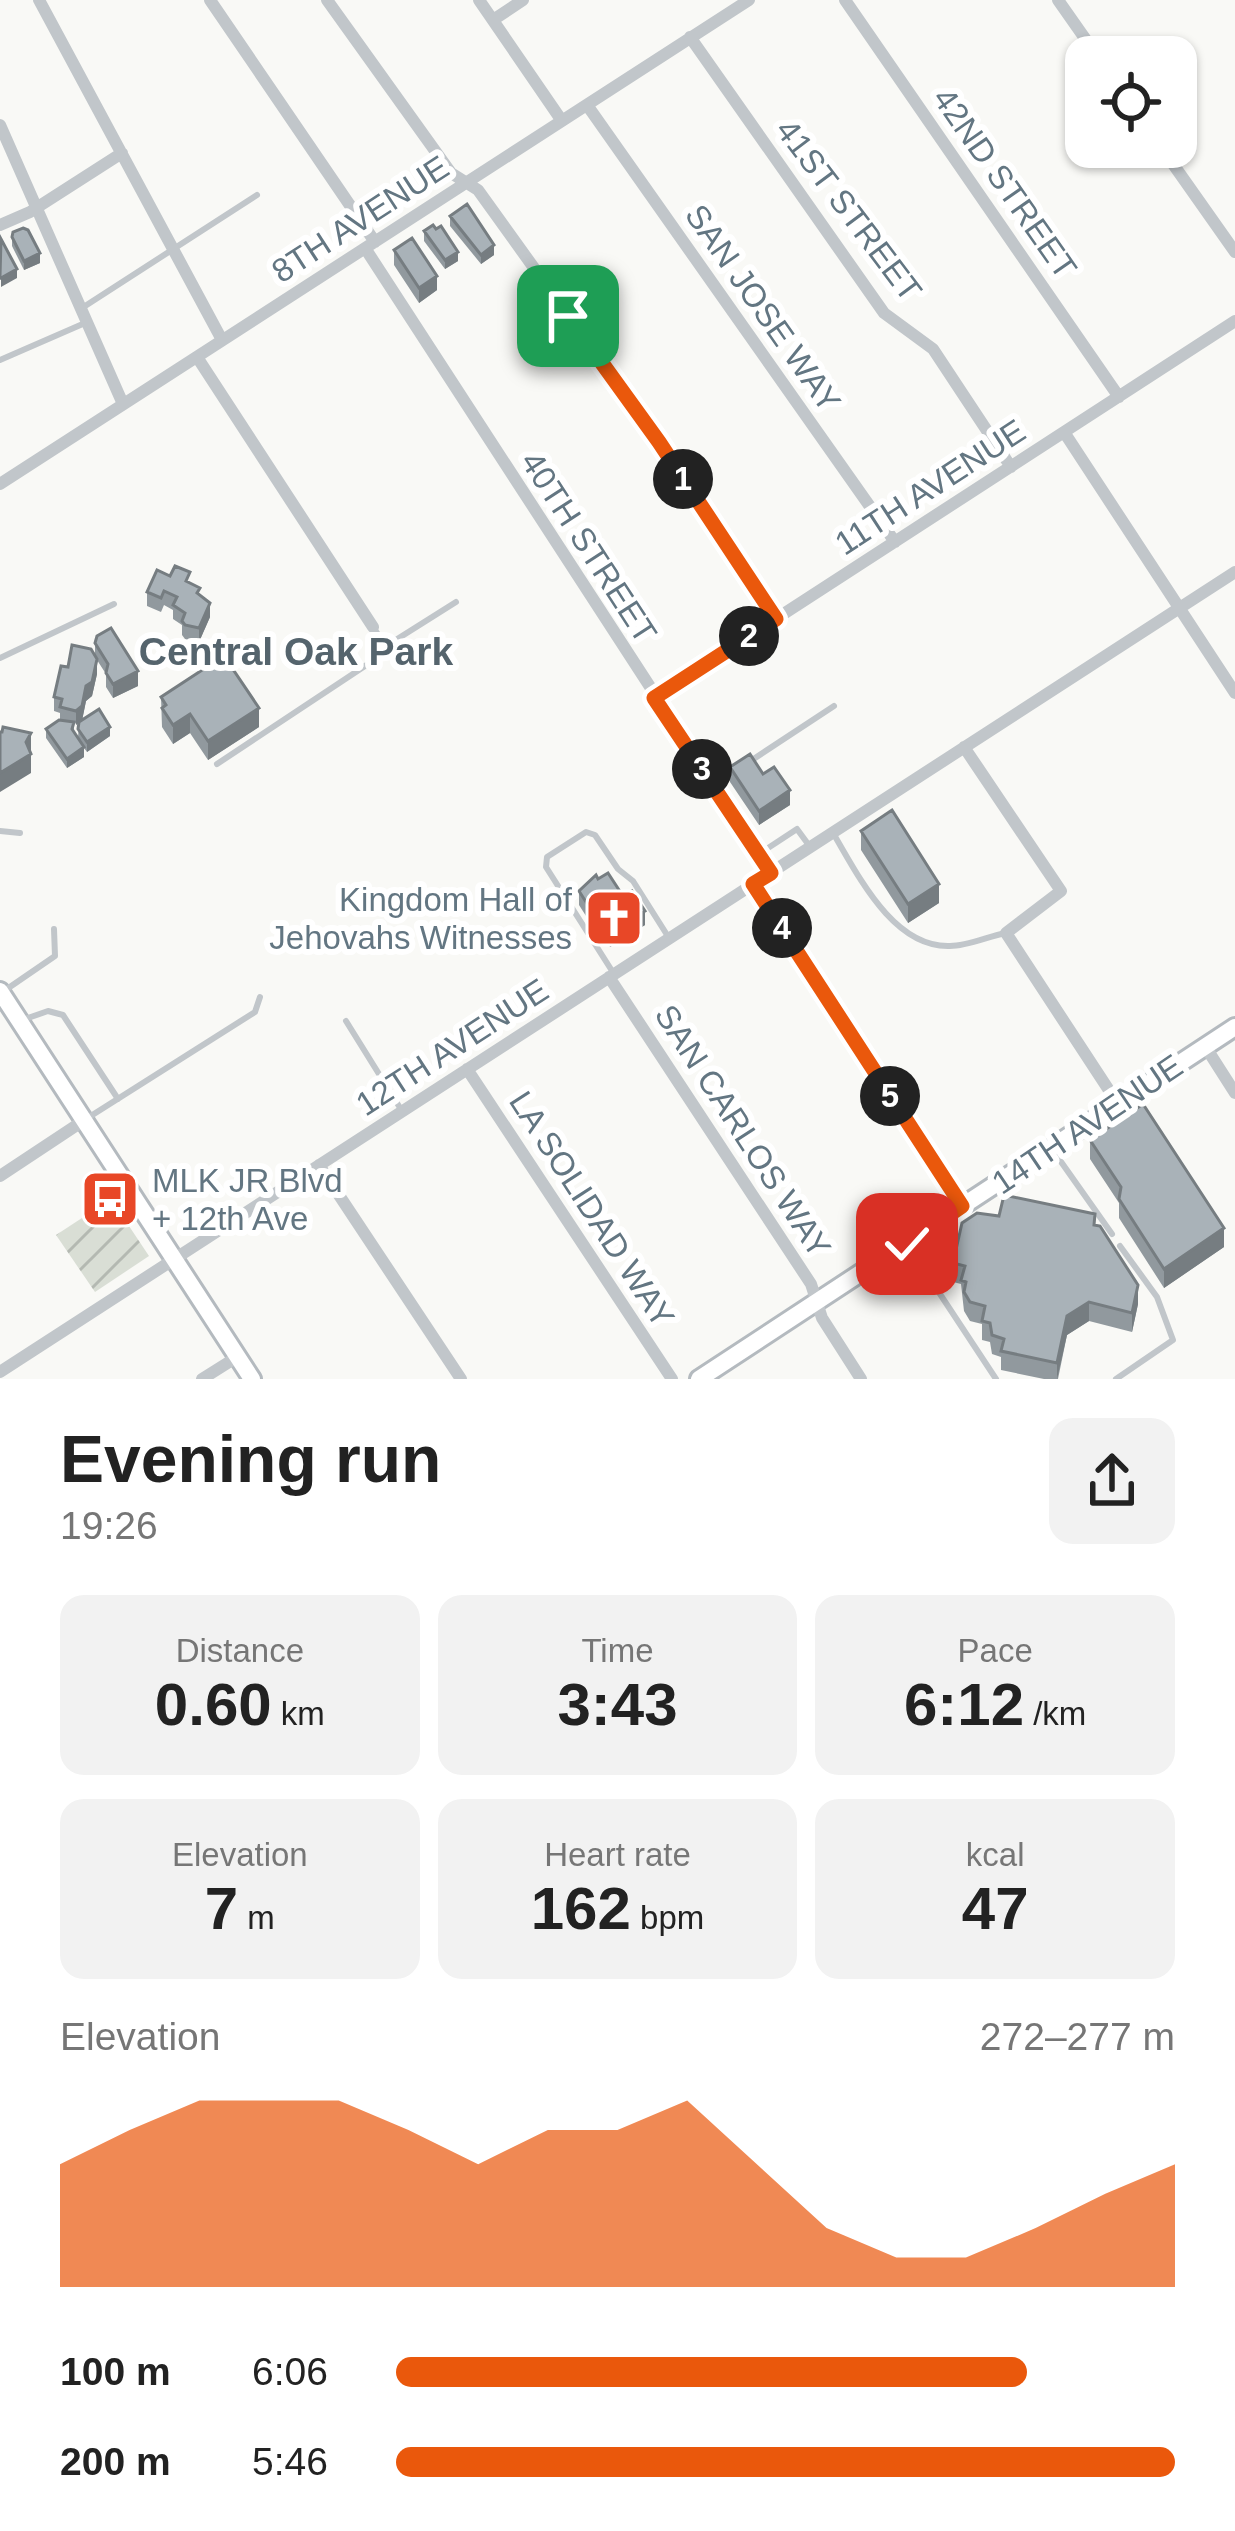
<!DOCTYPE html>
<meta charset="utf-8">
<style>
:root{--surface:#fff;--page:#f2f2f2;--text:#222;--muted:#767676;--accent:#ea580c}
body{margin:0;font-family:Arial,sans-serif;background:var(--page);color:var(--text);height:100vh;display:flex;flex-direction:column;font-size:45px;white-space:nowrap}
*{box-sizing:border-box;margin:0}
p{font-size:39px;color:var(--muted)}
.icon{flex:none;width:66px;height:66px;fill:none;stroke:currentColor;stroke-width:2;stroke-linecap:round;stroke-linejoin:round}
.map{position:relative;height:1379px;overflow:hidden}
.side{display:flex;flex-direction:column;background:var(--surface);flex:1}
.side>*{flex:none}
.buttons{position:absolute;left:1065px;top:36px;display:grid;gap:24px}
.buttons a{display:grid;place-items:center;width:132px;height:132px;border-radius:24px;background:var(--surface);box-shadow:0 3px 9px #0004;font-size:60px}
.pin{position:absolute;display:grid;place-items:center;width:102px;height:102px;color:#fff;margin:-51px;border-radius:24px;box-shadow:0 6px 18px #0006}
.km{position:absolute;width:60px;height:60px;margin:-30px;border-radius:50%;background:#222;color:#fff;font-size:33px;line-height:60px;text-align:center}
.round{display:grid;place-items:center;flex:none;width:126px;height:126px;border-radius:24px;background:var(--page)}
.summary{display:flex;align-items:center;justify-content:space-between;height:204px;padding:0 60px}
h1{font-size:66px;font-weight:700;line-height:90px}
.stats{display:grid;grid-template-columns:repeat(3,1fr);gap:18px;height:204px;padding:12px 60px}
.stats div{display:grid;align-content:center;border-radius:24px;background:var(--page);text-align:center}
.stats b{font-size:60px;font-weight:700}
.stats small{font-size:33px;font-weight:400}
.stats p{font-size:33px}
.chart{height:336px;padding:24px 60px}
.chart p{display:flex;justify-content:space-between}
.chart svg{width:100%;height:216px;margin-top:12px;fill:var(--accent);opacity:.7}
ul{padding:0 60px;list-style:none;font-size:39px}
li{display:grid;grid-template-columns:192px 144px 1fr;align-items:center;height:90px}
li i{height:30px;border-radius:15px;background:var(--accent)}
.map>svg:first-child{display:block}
</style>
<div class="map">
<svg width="1235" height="1379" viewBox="0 0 1235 1379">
<defs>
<pattern id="garden-furrows" width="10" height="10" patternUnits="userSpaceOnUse" patternTransform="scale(3)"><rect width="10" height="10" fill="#d9ded5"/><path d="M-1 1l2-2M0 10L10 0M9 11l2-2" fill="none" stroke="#b4b9b2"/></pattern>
</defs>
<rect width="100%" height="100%" fill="#f9f9f6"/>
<path fill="url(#garden-furrows)" d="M111,1199L149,1256L95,1292L56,1235Z"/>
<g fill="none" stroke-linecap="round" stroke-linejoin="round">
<defs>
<path id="secondary" d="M0,991L252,1379
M699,1379L1235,1027"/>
</defs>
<use href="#secondary" stroke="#b4babf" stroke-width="22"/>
<path stroke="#c1c6ca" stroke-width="6" d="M82,308L257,195
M0,360L85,323
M383,648L456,602
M0,658L114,604
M217,764L377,658L383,642L373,627
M746,764L834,706
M0,831L20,833
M833,833C858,875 893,948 950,946C968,946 989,936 1006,933
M759,854L797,829L808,844
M614,974L546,867L547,857L586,832L595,835L618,869L633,881L669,938
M4,991L55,956L54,929
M25,1019L48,1011L63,1015L118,1099
M346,1021L402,1111
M86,1119L255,1012L260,997
M1052,1149L1112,1234
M909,1247L996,1379
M1116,1379L1173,1340L1157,1297L1120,1246"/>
<path stroke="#c1c6ca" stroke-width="12" d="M39,0L222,340
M210,0L375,242
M327,0L451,173L478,190L659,442L776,619
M479,0L562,121
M845,0L1119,397
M1058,0L1098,57
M493,20L523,0
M690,37L884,313L933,349L1011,467
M587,105L895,542
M0,125L123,404
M1161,147L1235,252
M0,225L30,212L122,153
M365,248L771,873
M197,357L373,627
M1064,432L1235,693
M0,484L749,0
M654,698L1235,321
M964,747L1061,891L1006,933L1118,1104
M753,884L962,1206
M609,977L811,1284L822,1318L861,1379
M1205,1046L1235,1093
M467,1069L672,1379
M319,1165L461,1379
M0,1176L83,1121
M0,1372L1235,572
M202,1379L237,1357"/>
<use href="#secondary" stroke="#fff" stroke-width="16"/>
</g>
<path fill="#91999e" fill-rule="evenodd" d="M450,216L494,255L481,264L450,226Z
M424,231L458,261L445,269L424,241Z
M12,237L40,263L24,270L12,246Z
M394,250L437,290L419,303L394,265Z
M190,583L200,595L210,617L199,642L185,639L182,635V625L173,619V610L164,605L161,612L147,606V592Z
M95,643L138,686L113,698L106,687V674L97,660V674L92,696L86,701L82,720L110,736L87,752L84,748V757L67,768L46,738V729L60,720V713L54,711V697L68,667L95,657ZM79,722L78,738L74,731V724Z
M161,697L259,727L208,760L190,733L173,744L162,727Z
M730,767L763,774L790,805L759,825L730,782Z
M861,831L939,903L908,923L861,850Z
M598,879L623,896L645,925L610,947L606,939L602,941L579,905V891Z
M1090,1140L1224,1247L1164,1288L1119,1218V1203L1090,1159Z
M999,1216L1095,1225L1138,1304L1132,1332L1089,1321L1067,1335L1058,1379H1044L1001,1370V1357L992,1354L990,1342L982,1340V1324L970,1321L964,1311L961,1284L953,1282V1263Z"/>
<path fill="#767d81" d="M494,245V255L481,264V255Z
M458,252V261L445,269V260Z
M40,253V263L24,270V261Z
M17,269V278L1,287V278Z
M437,276V290L419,303V288Z
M210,603V617L199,642V628Z
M97,659V674L92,696L86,701L82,721L76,725V711Z
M138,671V686L113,698V684Z
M259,708V727L208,760V741Z
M190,714V733L173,744V725Z
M110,727V736L87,752V742Z
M31,733V773L0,792V773L26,742Z
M84,747V757L67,768V759Z
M790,790V805L759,825V811Z
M939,884V903L908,923V904Z
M645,911V925L610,947V932Z
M606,925V939L602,941V927Z
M1224,1228V1247L1164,1288V1269Z
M1138,1285V1304L1132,1332V1313Z
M1089,1302V1321L1067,1335L1057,1379V1363L1067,1316Z"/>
<path fill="#a9b2b8" stroke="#767d81" stroke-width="3" d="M467,204L494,245L481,255L450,216Z
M433,225L436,229L441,226L458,252L445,260L424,231Z
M23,228L28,230L40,253L24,261L12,237L13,232Z
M412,238L437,276L419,288L394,250Z
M1,239L17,269L1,278L0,276Z
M175,566L190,572L186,581L200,588L197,593L210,603L199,628L185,625L182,621L185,613L173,605L177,597L164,591L161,598L147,592L157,570L170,576Z
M111,628L138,671L113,684L106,673L108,664L95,643L97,636Z
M72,645L91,649L97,659L92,682L86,686L82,706L76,711L60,707L62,699L54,697L61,666L68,667Z
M219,659H226L259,708L208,741L190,714L173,725L162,708L166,705L161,697Z
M99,709L110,727L87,742L78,729L79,722Z
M59,720L74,722L72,729L84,747L67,759L46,729Z
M3,727L31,733L26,742L31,754L0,773V732H2Z
M750,754L763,774L774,767L790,790L759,811L730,767Z
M892,810L939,884L908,904L861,831Z
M608,873L623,896L632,891L645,911L610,932L606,925L602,927L579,891L596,875L598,879Z
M1143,1104L1224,1228L1164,1269L1119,1199L1121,1187L1090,1140Z
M1004,1195L1095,1214L1094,1225L1100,1226L1138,1285L1132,1313L1089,1302L1067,1316L1057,1363L1001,1351L1004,1339L992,1335L990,1323L982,1321L985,1306L970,1302L964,1292L966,1282L961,1280L965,1266L953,1263L962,1223L977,1213L999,1216Z"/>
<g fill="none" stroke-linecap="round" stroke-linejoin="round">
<defs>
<path id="route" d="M568,316L659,442L776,619L654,698L771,873L753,884L962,1206L907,1244"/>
</defs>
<use href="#route" stroke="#fff" stroke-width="24"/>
<use href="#route" stroke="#ea580c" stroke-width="15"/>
</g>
<defs>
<symbol id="church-square" viewBox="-11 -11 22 22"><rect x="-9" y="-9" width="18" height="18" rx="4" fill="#e84727" stroke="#fff"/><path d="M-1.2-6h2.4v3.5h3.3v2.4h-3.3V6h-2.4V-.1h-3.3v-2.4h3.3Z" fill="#fff"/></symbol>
<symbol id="bus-square" viewBox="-11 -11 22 22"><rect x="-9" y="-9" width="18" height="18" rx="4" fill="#e84727" stroke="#fff"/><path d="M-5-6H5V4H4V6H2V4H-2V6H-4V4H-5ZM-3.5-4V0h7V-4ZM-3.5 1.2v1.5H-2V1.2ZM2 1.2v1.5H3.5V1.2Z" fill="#fff"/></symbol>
</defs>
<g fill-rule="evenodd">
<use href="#church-square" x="581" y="885" width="66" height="66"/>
<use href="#bus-square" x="77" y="1166" width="66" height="66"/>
</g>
<g text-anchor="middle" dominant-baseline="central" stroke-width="12" stroke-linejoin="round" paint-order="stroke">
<g font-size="33" fill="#637682" stroke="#fff">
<text transform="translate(1005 183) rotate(55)">42ND STREET</text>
<text transform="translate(849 210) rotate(53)">41ST STREET</text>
<text transform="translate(360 219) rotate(-33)">8TH AVENUE</text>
<text transform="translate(763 308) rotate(55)">SAN JOSE WAY</text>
<text transform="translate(930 487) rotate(-33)">11TH AVENUE</text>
<text transform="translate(589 547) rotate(57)">40TH STREET</text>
<text transform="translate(452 1047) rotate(-33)">12TH AVENUE</text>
<text transform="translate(1087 1124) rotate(-34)">14TH AVENUE</text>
<text transform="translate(743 1131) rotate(57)">SAN CARLOS WAY</text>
<text transform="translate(592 1209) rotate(57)">LA SOLIDAD WAY</text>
</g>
<g font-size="33" fill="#637682" stroke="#fff" text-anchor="end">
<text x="572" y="899">Kingdom Hall of<tspan x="572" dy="38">Jehovahs Witnesses</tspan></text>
<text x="152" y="1180" text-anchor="start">MLK JR Blvd<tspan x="152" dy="38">+ 12th Ave</tspan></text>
</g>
<g font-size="39" font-weight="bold" fill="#55646d" stroke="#fff">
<text x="296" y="651">Central Oak Park</text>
</g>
</g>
</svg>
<div class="buttons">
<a><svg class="icon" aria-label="locate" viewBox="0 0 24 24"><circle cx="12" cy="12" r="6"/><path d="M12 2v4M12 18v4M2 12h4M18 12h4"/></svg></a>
</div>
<div class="pin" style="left:568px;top:316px;background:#1e9e55"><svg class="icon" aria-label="arrive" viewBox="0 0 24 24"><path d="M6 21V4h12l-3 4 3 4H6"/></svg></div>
<div class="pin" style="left:907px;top:1244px;background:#d93025"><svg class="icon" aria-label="check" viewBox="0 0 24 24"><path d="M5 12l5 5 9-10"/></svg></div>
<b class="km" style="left:683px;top:479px">1</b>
<b class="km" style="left:749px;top:636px">2</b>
<b class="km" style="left:702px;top:769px">3</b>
<b class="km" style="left:782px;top:928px">4</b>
<b class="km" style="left:890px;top:1096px">5</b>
</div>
<section class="side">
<div class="summary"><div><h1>Evening run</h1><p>19:26</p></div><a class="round"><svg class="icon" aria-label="share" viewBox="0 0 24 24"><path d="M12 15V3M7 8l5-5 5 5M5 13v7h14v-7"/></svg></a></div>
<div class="stats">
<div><p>Distance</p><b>0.60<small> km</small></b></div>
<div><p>Time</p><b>3:43</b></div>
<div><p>Pace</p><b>6:12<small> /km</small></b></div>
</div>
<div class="stats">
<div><p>Elevation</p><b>7<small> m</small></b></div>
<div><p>Heart rate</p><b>162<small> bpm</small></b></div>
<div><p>kcal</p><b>47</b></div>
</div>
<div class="chart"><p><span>Elevation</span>272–277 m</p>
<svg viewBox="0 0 160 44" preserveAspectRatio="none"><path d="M0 44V19L10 12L20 6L30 6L40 6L50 12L60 19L70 12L80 12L90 6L100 19L110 32L120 38L130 38L140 32L150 25L160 19V44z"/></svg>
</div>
<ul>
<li><b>100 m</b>6:06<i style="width:81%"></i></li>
<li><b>200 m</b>5:46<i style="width:100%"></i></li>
</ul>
</section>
